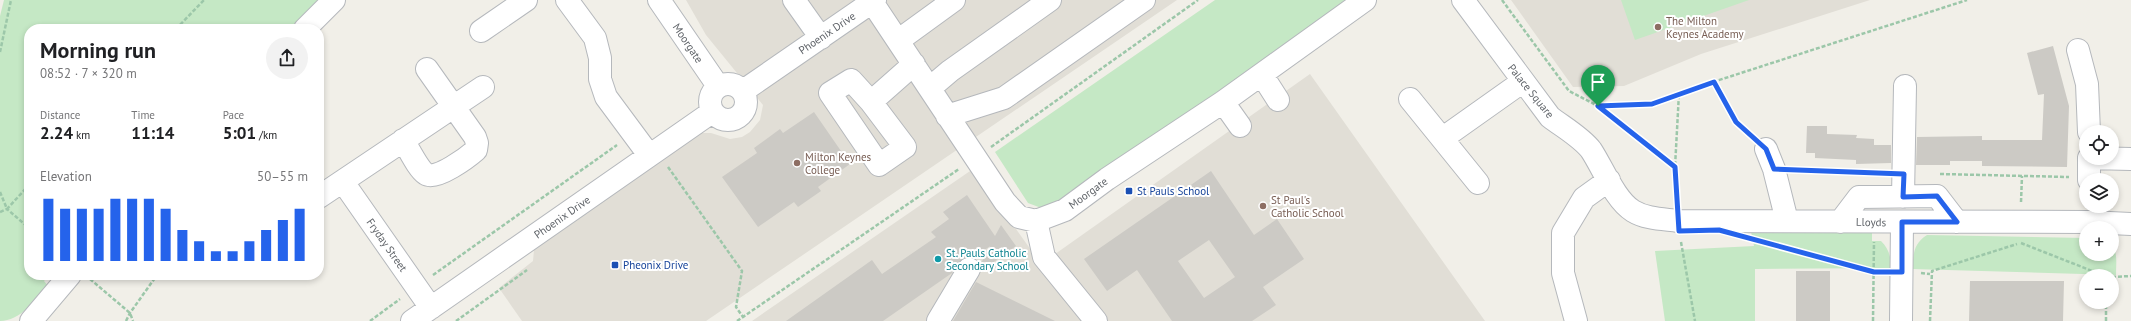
<!DOCTYPE html>
<meta charset="utf-8">
<style>
:root{--surface:#fff;--page:#f2f2f2;--text:#202124;--muted:#757577;--accent:#2563eb}
body{margin:0;font-family:"PT Sans",sans-serif;background:var(--page);color:var(--text);height:100vh;display:flex;flex-direction:column;font-size:15px;white-space:nowrap}
*{box-sizing:border-box;margin:0}
p{font-size:13px;color:var(--muted)}
.icon{flex:none;width:22px;height:22px;fill:none;stroke:currentColor;stroke-width:2;stroke-linecap:round;stroke-linejoin:round}
.map{position:relative;flex:1;overflow:hidden}
.drawer{position:absolute;left:24px;top:24px;width:300px;height:256px;display:flex;flex-direction:column;background:var(--surface);border-radius:16px;box-shadow:0 2px 6px #0003}
.drawer>*{flex:none}
.tools{position:absolute;left:2079px;top:125px;display:grid;gap:8px}
.tools a{display:grid;place-items:center;width:40px;height:40px;border-radius:50%;background:var(--surface);box-shadow:0 2px 6px #0003;font-size:20px}
.pin{position:absolute;display:grid;place-items:center;width:34px;height:34px;color:#fff;margin:-41px -17px;border-radius:50% 50% 50% 0;rotate:-45deg;box-shadow:0 0 4px #0007}
.pin .icon{rotate:45deg}
.round{display:grid;place-items:center;flex:none;width:42px;height:42px;border-radius:21px;background:var(--page)}
.headline{display:flex;align-items:center;justify-content:space-between;height:68px;padding:0 16px}
h1{font-size:22px;font-weight:800;line-height:30px}
.figures{display:grid;grid-template-columns:repeat(3,1fr);gap:6px;height:68px;padding:4px 16px}
.figures div{display:grid;align-content:center}
.figures b{font-size:17px;font-weight:800}
.figures small{font-size:11px;font-weight:400}
.figures p{font-size:11px}
.chart{height:112px;padding:8px 16px}
.chart p{display:flex;justify-content:space-between}
.chart svg{width:100%;height:72px;margin-top:4px;stroke:var(--accent);stroke-width:6}
.map>svg:first-child{display:block}
</style>
<div class="map">
<svg width="2131" height="321" viewBox="0 0 2131 321">
<rect width="100%" height="100%" fill="#f1efe8"/>
<path fill="#e1ded6" d="M686,0H1177L706,321H522L499,288L533,261L534,250L700,133H711L730,139L742,137L750,132L760,120L763,105L706,35Z
M1511,0H1870L1701,54L1624,86L1573,87Z
M1310,74L1485,321H752L973,169L1041,264Z"/>
<path fill="#c5e8c5" d="M4,0H319L289,29H29V275H49L44,281L49,287C35,300 20,321 0,321V16Z
M1215,0H1351L1081,189L1044,209L1028,203L995,152Z
M1621,0H1749L1635,40Z
M1751,232L1872,233V241H1881C1889,249 1891,257 1891,268L1755,269V321H1665L1655,251L1754,246Z
M1927,235L2086,238V254H2112V244C2118,253 2116,265 2116,275L1912,269C1914,253 1913,244 1927,235Z"/>
<path fill="#cccac5" fill-rule="evenodd" d="M2053,46L2069,106L2067,167L1982,166V161H1950V165H1916L1917,137L1982,136V140H2042L2044,94L2038,95L2027,53Z
M814,112L850,164L818,187L821,191L798,207L794,202L758,227L722,177L757,153L754,148L780,129L783,133Z
M1807,126H1827V134L1857,135L1856,138L1874,139V145H1891V163L1856,164V160L1815,158V153H1806Z
M1211,171L1254,235L1277,219L1304,259L1263,287L1276,305L1252,321H1172L1137,270L1107,291L1084,259ZM1209,240L1235,277L1204,298L1178,261Z
M967,195L995,236L1001,225L1016,246L981,271L980,265L990,246L974,258H963L952,273L883,321H786L872,260L882,274L936,237L931,232L949,219L943,212Z
M1796,271H1830V321H1796Z
M1970,281H2064L2063,321H1969Z
M976,282L1055,321H953Z"/>
<g fill="none" stroke-linecap="round" stroke-linejoin="round">
<defs>
<path id="minor" d="M567,0L595,38L600,58V79L606,97L649,155
M659,0L718,86
M794,0L821,38
M1463,0L1550,117C1563,127 1581,137 1591,150C1603,168 1615,200 1633,211C1646,219 1663,219 1678,221L2089,222L2131,224
M872,2L1005,202L1019,217L1036,221L1065,210L1107,179L1223,102L1365,0
M305,29L334,0
M481,31L526,0
M899,40L954,0
M2078,50L2087,84L2089,132
M1262,75L1278,100
M710 102a18 18 0 1 1 36 0a18 18 0 1 1-36 0Z
M930,88L950,71L1050,0
M743,91L875,0
M1410,99L1478,183
M871,102L851,80L830,93L879,165L905,147L871,102L914,64
M1223,102L1240,126
M947,116L1004,98L1144,0
M1443,138L1522,82
M403,140C409,149 418,169 426,174C436,181 468,157 476,150L477,143L475,137L427,69
M1766,149L1774,169L1787,221
M2089,158L2131,159
M2089,158V180
M343,182L431,308
M319,197L483,87
M1903,197L1905,86
M1036,221L1044,257L1096,321
M1840,222L1859,197L1937,196L1957,222
M31,321L70,275
M412,321L712,112
M938,321L969,269
M1576,321L1563,273V233L1584,198L1609,180
M1901,321L1902,222"/>
</defs>
<use href="#minor" stroke="#b5b8bc" stroke-width="24"/>
<path stroke="#9cc7a9" stroke-width="2.5" stroke-dasharray="4 2" stroke-linecap="butt" d="M1502,0L1569,91L1598,106L1652,104L1679,93
M176,29L204,0
M0,52L11,0
M1714,82L1736,122L1752,136
M1599,107L1675,167
M991,147L1198,0
M668,167L742,271L736,307L743,317
M1794,169L1883,173
M1940,174L2069,177
M0,192L7,209L29,185
M1677,201L1675,167L1679,93L1967,0
M2021,202L2022,176
M0,212L7,209L29,228
M1681,242L1695,321
M1769,243L1874,272H1882
M2021,243L2105,276
M1921,273L1930,274
M433,275L617,145
M2112,277L2131,276
M90,279L130,313L133,321
M126,321L130,313L157,275
M370,321L400,299
M456,321L527,270
M737,321L959,169
M1873,321L1874,242
M1930,321L1932,271L2017,244
M2106,321V302"/>
<use href="#minor" stroke="#fff" stroke-width="22"/>
</g>
<g fill="none" stroke-linecap="round" stroke-linejoin="round">
<defs>
<path id="route" d="M1714,82L1736,122L1766,149L1774,169L1904,174L1903,197L1937,196L1957,222H1902V272H1874L1719,230L1679,231L1675,167L1598,106L1652,104Z"/>
</defs>
<use href="#route" stroke="#fff" stroke-width="8"/>
<use href="#route" stroke="#2563eb" stroke-width="5"/>
</g>
<g fill="#8d6e63" stroke="#fff" stroke-width="1.5">
<circle cx="1658" cy="27" r="4"/>
<circle cx="797" cy="163" r="4"/>
<circle cx="1263" cy="206" r="4"/>
</g>
<g fill="#1a4fb4" stroke="#fff" stroke-width="1.5">
<rect x="1125" y="187" width="8" height="8" rx="2"/>
<rect x="611" y="261" width="8" height="8" rx="2"/>
</g>
<circle fill="#0f9aa8" stroke="#fff" stroke-width="1.5" cx="938" cy="259" r="4"/>
<g text-anchor="middle" dominant-baseline="central" stroke-width="4" stroke-linejoin="round" paint-order="stroke">
<g font-size="11" fill="#785e54" stroke="#fff" text-anchor="start">
<text x="1666" y="21">The Milton<tspan x="1666" dy="13">Keynes Academy</tspan></text>
<text x="805" y="157">Milton Keynes<tspan x="805" dy="13">College</tspan></text>
<text x="1271" y="200">St Paul's<tspan x="1271" dy="13">Catholic School</tspan></text>
</g>
<g font-size="11" fill="#5f6368" stroke="#fff">
<text transform="translate(827 33) rotate(-34)">Phoenix Drive</text>
<text transform="translate(688 43) rotate(56)">Moorgate</text>
<text transform="translate(1531 91) rotate(51)">Palace Square</text>
<text transform="translate(1088 193) rotate(-36)">Moorgate</text>
<text transform="translate(562 217) rotate(-35)">Phoenix Drive</text>
<text transform="translate(1871 222) rotate(1)">Lloyds</text>
<text transform="translate(387 245) rotate(55)">Fryday Street</text>
</g>
<g font-size="11" fill="#164399" stroke="#fff" text-anchor="start">
<text x="1137" y="191">St Pauls School</text>
<text x="623" y="265">Pheonix Drive</text>
</g>
<g font-size="11" fill="#0d838f" stroke="#fff" text-anchor="start">
<text x="946" y="253">St. Pauls Catholic<tspan x="946" dy="13">Secondary School</tspan></text>
</g>
</g>
</svg>
<div class="tools">
<a><svg class="icon" aria-label="locate" viewBox="0 0 24 24"><circle cx="12" cy="12" r="6"/><path d="M12 2v4M12 18v4M2 12h4M18 12h4"/></svg></a>
<a><svg class="icon" aria-label="layers" viewBox="0 0 24 24"><path d="M12 4l9 5-9 5-9-5zM3 14l9 5 9-5"/></svg></a>
<a>+</a>
<a>−</a>
</div>
<div class="pin" style="left:1598px;top:106px;background:#1e9e55"><svg class="icon" aria-label="arrive" viewBox="0 0 24 24"><path d="M6 21V4h12l-3 4 3 4H6"/></svg></div>
<section class="drawer">
<div class="headline"><div><h1>Morning run</h1><p>08:52 · 7 × 320 m</p></div><a class="round"><svg class="icon" aria-label="share" viewBox="0 0 24 24"><path d="M12 15V3M7 8l5-5 5 5M5 13v7h14v-7"/></svg></a></div>
<div class="figures">
<div><p>Distance</p><b>2.24<small> km</small></b></div>
<div><p>Time</p><b>11:14</b></div>
<div><p>Pace</p><b>5:01<small> /km</small></b></div>
</div>
<div class="chart"><p><span>Elevation</span>50–55 m</p>
<svg viewBox="0 0 160 44" preserveAspectRatio="none"><path d="M5 44V6M15 44V12M25 44V12M35 44V12M45 44V6M55 44V6M65 44V6M75 44V12M85 44V25M95 44V32M105 44V38M115 44V38M125 44V32M135 44V25M145 44V19M155 44V12"/></svg>
</div>
</section>
</div>
